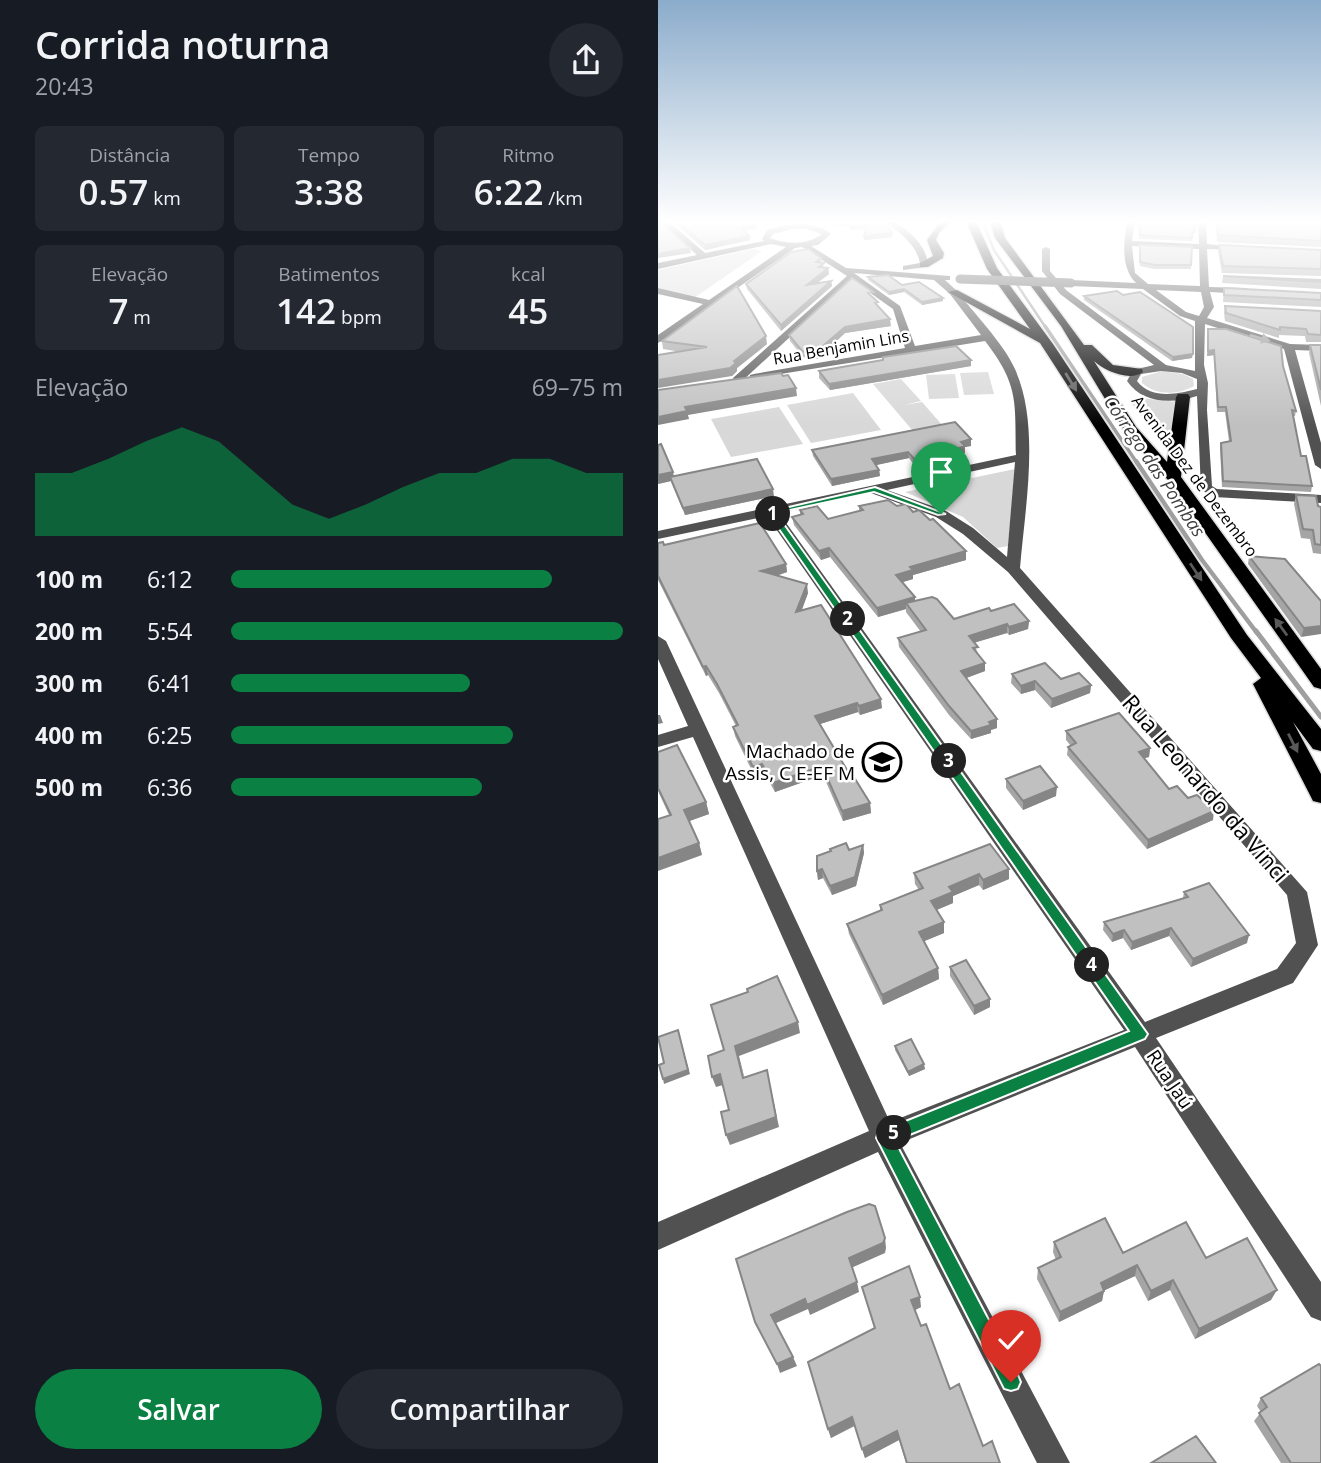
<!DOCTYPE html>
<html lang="pt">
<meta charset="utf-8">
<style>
:root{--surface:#171b24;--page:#242831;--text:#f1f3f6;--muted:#9ea1a6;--accent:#0b8043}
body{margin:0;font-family:"Open Sans",sans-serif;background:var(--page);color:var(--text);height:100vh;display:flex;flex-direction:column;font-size:26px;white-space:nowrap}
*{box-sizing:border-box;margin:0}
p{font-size:23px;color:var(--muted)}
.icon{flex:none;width:38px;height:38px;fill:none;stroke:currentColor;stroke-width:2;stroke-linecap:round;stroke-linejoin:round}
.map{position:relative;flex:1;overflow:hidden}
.drawer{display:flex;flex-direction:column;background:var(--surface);width:658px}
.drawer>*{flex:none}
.pin{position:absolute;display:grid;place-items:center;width:60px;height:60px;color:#fff;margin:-72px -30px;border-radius:50% 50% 50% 0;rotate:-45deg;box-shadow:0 0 7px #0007}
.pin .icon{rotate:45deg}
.km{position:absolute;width:35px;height:35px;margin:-18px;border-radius:50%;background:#222;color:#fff;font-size:19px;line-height:35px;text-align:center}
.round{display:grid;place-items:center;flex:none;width:74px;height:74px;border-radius:37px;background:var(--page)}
.head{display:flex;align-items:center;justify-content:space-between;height:119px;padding:0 35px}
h1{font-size:38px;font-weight:600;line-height:52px}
.stats{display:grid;grid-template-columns:repeat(3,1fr);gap:10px;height:119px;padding:7px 35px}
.stats div{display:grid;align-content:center;border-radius:10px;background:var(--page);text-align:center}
.stats b{font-size:35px;font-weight:600}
.stats small{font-size:19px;font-weight:400}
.stats p{font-size:19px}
.chart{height:196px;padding:14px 35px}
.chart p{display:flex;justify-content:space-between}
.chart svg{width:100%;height:126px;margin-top:7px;fill:var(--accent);opacity:.7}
.action{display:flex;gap:14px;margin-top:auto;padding:14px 35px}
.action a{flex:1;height:80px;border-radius:42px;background:var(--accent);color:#fff;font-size:28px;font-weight:600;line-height:80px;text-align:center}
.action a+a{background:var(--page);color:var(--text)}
ul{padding:0 35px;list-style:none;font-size:23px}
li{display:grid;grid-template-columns:112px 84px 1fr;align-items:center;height:52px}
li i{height:18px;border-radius:9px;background:var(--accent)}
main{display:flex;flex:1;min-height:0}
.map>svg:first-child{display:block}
</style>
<main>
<section class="drawer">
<div class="head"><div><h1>Corrida noturna</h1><p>20:43</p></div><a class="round"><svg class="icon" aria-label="share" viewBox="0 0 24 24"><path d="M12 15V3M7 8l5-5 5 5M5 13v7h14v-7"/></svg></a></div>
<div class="stats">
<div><p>Distância</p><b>0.57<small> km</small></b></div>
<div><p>Tempo</p><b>3:38</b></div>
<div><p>Ritmo</p><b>6:22<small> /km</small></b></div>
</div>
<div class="stats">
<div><p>Elevação</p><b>7<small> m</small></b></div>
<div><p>Batimentos</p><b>142<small> bpm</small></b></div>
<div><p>kcal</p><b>45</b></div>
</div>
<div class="chart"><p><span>Elevação</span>69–75 m</p>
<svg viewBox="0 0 160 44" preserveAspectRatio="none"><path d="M0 44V22L10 22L20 17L30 11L40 6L50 11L60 22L70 33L80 38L90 33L100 27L110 22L120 22L130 17L140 17L150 22L160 22V44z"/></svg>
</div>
<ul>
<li><b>100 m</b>6:12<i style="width:82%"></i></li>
<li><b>200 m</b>5:54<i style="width:100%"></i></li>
<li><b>300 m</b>6:41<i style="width:61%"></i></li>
<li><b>400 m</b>6:25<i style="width:72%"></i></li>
<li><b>500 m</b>6:36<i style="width:64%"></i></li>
</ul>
<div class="action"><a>Salvar</a><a>Compartilhar</a></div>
</section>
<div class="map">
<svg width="663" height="1463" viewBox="0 0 663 1463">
<rect width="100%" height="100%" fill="#fff"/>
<path fill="#d8d8d8" d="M95,249L104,251L36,298L0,289V270Z
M504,371L525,374L535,379L536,386C520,395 499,396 484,383V377Z
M330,372L336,394L306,395L302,373Z
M297,374L301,398L271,399L268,375Z
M243,379L263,401L246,405L264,402L285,426L255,431L215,384Z
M195,393L223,430L153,443L129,405Z
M483,398L519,402L511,441H504L471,400Z
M121,407L145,444L73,457L53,419Z
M357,469L350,546L339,548L305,517L247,492Z"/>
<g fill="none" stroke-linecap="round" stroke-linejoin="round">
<path stroke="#9f9f9f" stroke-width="2.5" d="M324,221L336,250L388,328"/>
<path stroke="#9f9f9f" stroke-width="3.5" d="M387,326L479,463"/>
<path stroke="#9f9f9f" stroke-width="4.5" d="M478,461L544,560L599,633"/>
<path stroke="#9f9f9f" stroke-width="5" d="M598,631L663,717"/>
<defs>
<path id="highway" d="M283,221H293L281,233L278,240L286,253L285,258L270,267H262V263L275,256L269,240Z
M308,221H318L339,268L395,344L589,635L663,729V751L655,749L635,722L663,774V803L655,801L652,795L595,684L603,678L573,638L382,343L290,292L299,290L372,329L329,269Z
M332,221H342L347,238L426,345H434L455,365L484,369L485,372C472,382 447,371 436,361L478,427L509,462L518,397L520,394H530L532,397L523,477L663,669V689L656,687L510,480L467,432L403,326L337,238Z"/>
</defs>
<use href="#highway" stroke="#dbdbdb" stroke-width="3"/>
<path fill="#515151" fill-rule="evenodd" d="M1,221H10L47,253L106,241L104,239L109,230C130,224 155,219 173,234L160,245L153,246L188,268L292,276V280H287L298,290C315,312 345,343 356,367C383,423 367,507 362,568L649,892L660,945L635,983L498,1038L663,1282V1321L653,1317L477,1047L242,1143L412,1463H379L220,1152L0,1250V1222L211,1131L35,737L0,747V735L30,726L0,659V636L8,641L232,1122L466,1030L109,516L0,539V531L358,455C357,401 361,385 327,341L92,379V375L96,374L247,348L235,309L194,280L83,382H75V378L189,276L144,247L137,248L0,343V335L45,304L0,294V288L51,300L128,247L113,244L0,269V263L39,255ZM134,229H149L164,234C149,245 130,245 112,238L115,234ZM196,273L276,280L292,294L323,335L257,346L242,306ZM357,462L349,557L315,528L288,511L229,490ZM213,493L278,517L305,534L350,572L629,895L638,943L619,969L487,1022L121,513Z
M227,221H236C251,231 272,248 269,267L245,270V266L262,263C258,243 241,233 227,221Z
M469,221H477L474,241L541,244L540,221H548L549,244L587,248L583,250L549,249L551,287L588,288L593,291L588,294L552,292L556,307L549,318L632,344L663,345V351L637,350L663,443V469L657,465L626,349L547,324L546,365L550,383L549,410L554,486L559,489L663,495V503L556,497L543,490L539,396C514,404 485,404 469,381L475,370L496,365L402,294L384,271V249L388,247L392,249V271L408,290L508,365L537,371V321L522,316L485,289L413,286L409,283L413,280L478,283C462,267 466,242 469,221ZM474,246L541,249L542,286L490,284L477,273ZM498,290L543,292L546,307L541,316L528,312ZM503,371L524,373L539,379V389C519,394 494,400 479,381L483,374Z"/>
<use href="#highway" fill="#000" fill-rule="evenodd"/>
<path stroke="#515151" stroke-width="9" d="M302,279L413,283"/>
</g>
<path fill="#a5a5a5" d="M14,221H95L99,228L86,231L91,236L92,240L47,250Z
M151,221H225L234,233V237L206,240L208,229L193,230L191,227Z
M479,221H538L537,234H534V241L481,239V223Z
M558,221H663V247L559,242Z
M561,245L663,250V276L564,273L560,252Z
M534,247L533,269H496L482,266L481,249Z
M163,258L164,263L166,268H170L171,274L159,283L173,281L174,286L123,331L89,289L88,284Z
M565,276L663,280V289L564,283Z
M210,277L244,285L285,298V301L264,305L246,292L231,295L210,280Z
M566,288L663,293V307L565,302Z
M465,295L534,358L514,361L426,300V296Z
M215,298L233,326L187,333L159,359L145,357L132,341L131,335Z
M567,306L663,311V342H648L647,336L621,335V338L567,321L566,313Z
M550,329L625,366L638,411L637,416H635L643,456L654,486L653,492L564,487L562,448L563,443L571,441L567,412H559L556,355L549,356Z
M4,341L109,344L79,368V371L74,376L23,352L5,349Z
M652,345H663V406L651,353Z
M313,360V366L172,390L161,378V371Z
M313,446L307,447V453L290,459V462L259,469L251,458L218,465L221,470L222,476L174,486L155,456L154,450Z
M16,477L116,496L27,515L13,481L0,484Z
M638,495L660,506L663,507V554L655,553L652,539L643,538L636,504Z
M201,506H239L255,512L272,520L308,551V560L255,575V579L244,582L257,597V601L296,619L333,611L371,621L370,629L351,635L349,633L316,643L320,654L327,663V671L308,678L339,719V728L333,730V733L313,739L291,715L241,647L240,638L263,632L248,612V609L220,617L172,557L163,560L136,525L134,517L142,515V510L170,519L201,511Z
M0,543L6,545L128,564L129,572L119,576L150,593L143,611L224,708L202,715L200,712L162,724L192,775L212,803L213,813L185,821L165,775L117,792L106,773L97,777L77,736L75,727L78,726L61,693L50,675L48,676L0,580Z
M591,556L663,601L643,637L590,564Z
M354,674L403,679L433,685L432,693L393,708L377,690L363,694L353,683Z
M408,731L492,748L491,757L486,758L511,789L555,820L489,849L409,755L410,747L413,746L408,740Z
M0,752L48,802L51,814L31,821L41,843L44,855L11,815L0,791Z
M348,779L398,796L365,810L348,788Z
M332,844L351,879L325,890L321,885L295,896V903L278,910L286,933L266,941L280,968L281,979L225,1005L191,934L189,924L222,911V905L261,890L257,884L256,873Z
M205,845L206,853L198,886L174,895L165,878L160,880L159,871L191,850Z
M526,892L589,943L533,967L511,936L473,950L465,938L454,942L445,930L446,922L525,898Z
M292,967L332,1007L316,1015L292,976Z
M237,1046L267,1069L251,1076L237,1050Z
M396,1242L465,1253L548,1258L613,1300L537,1339L512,1290L490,1301L477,1276L446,1290L444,1301L401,1322L379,1279L380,1268L398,1260L395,1252Z
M204,1287L263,1307L257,1310L263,1326L292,1389L325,1446L342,1463H248L241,1440L207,1458L197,1426L173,1438L170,1429L216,1328Z
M603,1398L663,1463H623L596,1421L603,1412L599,1406Z"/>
<path fill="#868686" d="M98,223L99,228L82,232V227Z
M209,225V229L193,230V226Z
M234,233V237L206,240V236Z
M91,236L92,240L47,250V245Z
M32,248L33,253L0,258V254Z
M170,268L171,274L150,290L149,285Z
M173,281L174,286L123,331V325Z
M246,289V292L231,295V292Z
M285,298V301L264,305V302Z
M232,319L233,326L187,333L159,359L158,352L187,327Z
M108,336L109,344L79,368V371L74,376L0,388V380L76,361Z
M556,350V355L549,356L550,351Z
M535,354L534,358L514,361L515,357Z
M313,360V366L172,390L171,384Z
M138,388L139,396L30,415L31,419L0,425V417L27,407Z
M313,439V446L307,447V453L290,459V462L259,469V462L287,453L303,442Z
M250,452L251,458L214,466V459Z
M221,470L222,476L174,486L173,479Z
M15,472L17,481L12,477L13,481L0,484V475Z
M115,489L116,496L27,515L25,508Z
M171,548L172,557L163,560L161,551Z
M308,551V560L255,575V579L239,584L238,575L252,567Z
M128,564L129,572L104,580L103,571Z
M149,584L150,593L140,621L138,612Z
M257,597V606L248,603V609L220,617L219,608Z
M371,621L370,629L351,635V627Z
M349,624V633L311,644V636Z
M663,626V634L643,637L646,628Z
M327,663V671L303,680V671Z
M48,666L50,675L48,676L45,667Z
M377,681V690L363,694V686Z
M433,685L432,693L393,708L394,699Z
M223,699L224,708L202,715L201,706Z
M199,703L200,712L159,725L157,716Z
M0,715H2L5,723L0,724Z
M339,719V728L333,730V733L313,739V731Z
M492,748L491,757L479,760L481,752Z
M104,764L106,773L97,777L95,767Z
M164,766L165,775L117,792L115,783Z
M399,787L398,796L365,810V801Z
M48,802L51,814L29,822L26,810Z
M212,803L213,813L185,821L184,811Z
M556,811L555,820L489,849L490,840Z
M41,843L44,855L0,871V858Z
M205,845L206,853L198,886L174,895L172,886Z
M164,869L165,878L160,880L159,871Z
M351,869V879L325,890V880Z
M321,874V885L295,896V903L274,912L273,901L291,887Z
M286,922V933L262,943L261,932Z
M513,928L511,936L473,950L474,942Z
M466,930L465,938L454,942L455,934Z
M591,935L589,943L533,967L535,959Z
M280,968L281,979L225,1005L224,995Z
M332,999V1007L316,1015V1006Z
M140,1022L142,1033L81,1056L89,1088L77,1046Z
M20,1030L32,1074L6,1084L5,1079Z
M266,1064L267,1069L251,1076L250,1072Z
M109,1070L121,1127L72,1145L68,1135Z
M62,1074L65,1085L58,1087L54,1077Z
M227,1238L228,1248L227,1253L193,1268L191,1258Z
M479,1265L477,1276L441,1293L443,1283Z
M515,1280L512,1290L490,1301L493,1291Z
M199,1282L201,1292L152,1315L150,1309L116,1324L113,1315L147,1299Z
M619,1290L613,1300L537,1339L541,1329Z
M446,1291L444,1301L401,1322L402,1312Z
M262,1297L263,1307L255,1311L253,1300Z
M135,1357L139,1366L122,1373L119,1364Z
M194,1417L197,1425L173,1438L170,1429Z
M239,1431L241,1440L207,1458L204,1449Z"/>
<path fill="#c0c0c0" stroke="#868686" stroke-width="2" d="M0,221H1L32,248L0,254Z
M18,221H95L98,223L82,227L91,236L47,245Z
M177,221H225L234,233L206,236L209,225L193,226L191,223Z
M481,221H538L537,231H534V238L482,235Z
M559,221H663V241L560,235Z
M482,245L534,247L533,265H497L482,262Z
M561,245L663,250V269L565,266Z
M150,249L163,258L158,262L166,263L161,267L170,268L149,285L173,281L123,325L88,284L133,252Z
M230,275L244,285L261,282L285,298L264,302L246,289L231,292L210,277Z
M565,276L663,280V282Z
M194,278L215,292L210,293L220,302L217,303L232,319L187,327L158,352L144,351L131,335Z
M79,286L108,336L76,361L78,363L72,368L0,380V355L49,347L4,341Z
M566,288L663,293V300L566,295Z
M459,291L465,295L482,292L535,327V354L515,357L426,296Z
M567,306L663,311V335L650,334L648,329L622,327V330L568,313Z
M550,329H568L623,346L625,366L638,411L634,410L643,456H648L654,486L565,481L563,443L573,441L568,407H560L556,350L550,351Z
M652,345H663V390Z
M298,346L313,360L171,384L161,371L225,360V357Z
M123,373L125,376L130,375L138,388L27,407L29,411L0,417V390Z
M297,422L313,439L303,442L307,446L287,453L290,456L259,462L250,452L214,459L221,470L173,479L154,450Z
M3,444L15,472L0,475V445Z
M99,459L115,489L25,508L12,477Z
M638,495L658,496L660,506L663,507V545L657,544L655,530L645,529Z
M230,500L239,506L248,504L255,512L261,510L272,520L275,519L308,551L252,567L255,570L238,575L257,597L219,608L171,548L161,551L134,517L145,514L142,510L159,506L170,519L205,510L201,506Z
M102,523L128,564L103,571L149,584L138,612L163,605L223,699L201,706L199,703L157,716L192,775L194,774L212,803L184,811L164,766L115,783L104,764L95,767L75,727L80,725L59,684L48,666L45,667L0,576V543L5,542L6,545Z
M591,556L627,559L663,601V626L646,628Z
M274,597L279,599L296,619L331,608L333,611L356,604L371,621L351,627L349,624L311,636L320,647L315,648L327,663L303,671L339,719L331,722L333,725L313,731L291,706L240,638L268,630L248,603Z
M387,663L403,679L421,673L433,685L394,699L377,681L363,686L354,674Z
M461,713L492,748L481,752L511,789L519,786L530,798L539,795L556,811L490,840L410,747L418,743L408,731Z
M19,745L48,802L26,810L41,843L0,858V819L13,815L0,788V752Z
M382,766L399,787L365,801L348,779Z
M188,843L191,850L205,845L197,877L172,886L164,869L159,871V856L173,851L172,849Z
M332,844L351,869L325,880L321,874L291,887L295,892L273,901L286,922L261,932L280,968L224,995L189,924L224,910L222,905L265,888L256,873Z
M551,883L591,935L535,959L513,928L474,942L466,930L455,934L446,922L530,897L526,892Z
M308,960L332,999L316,1006L292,967Z
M119,976L140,1022L77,1046L85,1078L109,1070L118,1117L68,1135L63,1112L71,1110L62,1074L54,1077L50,1056L66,1050L53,1005L90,992L89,989Z
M20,1030L30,1070L5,1079L1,1065L6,1063L0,1037Z
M253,1039L266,1064L250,1072L237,1046Z
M211,1204L217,1206L227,1238L225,1243L191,1258L199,1282L149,1305L147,1299L113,1315L135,1357L119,1364L97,1322L78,1259L189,1212Z
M447,1218L465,1253L528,1222L548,1258L589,1238L619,1290L541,1329L515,1280L493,1291L479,1265L443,1283L446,1291L402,1312L380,1268L403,1257L396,1242Z
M251,1266L262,1297L253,1300L263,1326L268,1324L292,1389L301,1384L325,1446L334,1441L342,1463H249L239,1431L204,1449L194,1417L170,1429L150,1362L217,1328L204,1287Z
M661,1364L663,1366V1463H633L601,1413L609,1407L603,1398Z
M538,1436L558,1463H493Z"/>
<defs><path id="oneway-solid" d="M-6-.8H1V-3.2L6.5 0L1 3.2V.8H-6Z" transform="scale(1.75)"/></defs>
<use fill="#979797" href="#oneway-solid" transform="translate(602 338) rotate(16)"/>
<g fill="#595959">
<use href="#oneway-solid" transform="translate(413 382) rotate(58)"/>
<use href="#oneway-solid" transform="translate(538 572) rotate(56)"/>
<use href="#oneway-solid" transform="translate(623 627) rotate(-126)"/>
<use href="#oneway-solid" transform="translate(635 743) rotate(63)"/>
</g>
<linearGradient id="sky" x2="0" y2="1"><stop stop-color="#8baccb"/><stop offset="0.52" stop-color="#fff"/><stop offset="1" stop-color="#fff" stop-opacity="0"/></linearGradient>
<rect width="663" height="426" fill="url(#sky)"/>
<path fill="#0b8043" stroke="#fff" stroke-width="2" d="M217,487L288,514L280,515L216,492L118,513L490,1034L487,1039L237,1141L360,1375L363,1382L360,1389L353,1391L346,1389L218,1138L220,1132L471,1031L109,512Z"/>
<defs>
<symbol id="school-ring" viewBox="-11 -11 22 22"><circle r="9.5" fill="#fff" stroke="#000" stroke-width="1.5"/><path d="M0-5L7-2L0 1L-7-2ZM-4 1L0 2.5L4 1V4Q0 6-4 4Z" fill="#000"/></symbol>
</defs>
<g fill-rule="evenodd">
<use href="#school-ring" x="202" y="740" width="44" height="44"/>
</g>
<g text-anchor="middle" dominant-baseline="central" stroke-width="5" stroke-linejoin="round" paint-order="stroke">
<g font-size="16" fill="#000" stroke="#fff">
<text transform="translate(183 347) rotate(-10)">Rua Benjamin Lins</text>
<text transform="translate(537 476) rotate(53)">Avenida Dez de Dezembro</text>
</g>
<g font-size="18" font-style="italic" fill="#404040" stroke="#fff">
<text transform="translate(497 466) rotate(56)">Córrego das Pombas</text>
</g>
<g font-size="19" fill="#000" stroke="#fff" text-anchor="end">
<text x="197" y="751">Machado de<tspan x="197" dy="22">Assis, C E-EF M</tspan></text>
</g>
<g font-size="19" fill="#000" stroke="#fff">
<text transform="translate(512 1079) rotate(56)">Rua Jaú</text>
</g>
<g font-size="23" fill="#000" stroke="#fff">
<text transform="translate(548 788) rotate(49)">Rua Leonardo da Vinci</text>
</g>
</g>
</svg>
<div class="pin" style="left:283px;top:514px;background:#1e9e55"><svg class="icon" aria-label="arrive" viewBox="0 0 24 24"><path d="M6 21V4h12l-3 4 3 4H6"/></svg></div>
<div class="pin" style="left:353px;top:1382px;background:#d93025"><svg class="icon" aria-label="check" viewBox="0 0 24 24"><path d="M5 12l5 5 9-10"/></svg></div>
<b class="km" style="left:115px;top:514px">1</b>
<b class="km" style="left:190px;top:619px">2</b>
<b class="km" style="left:291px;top:761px">3</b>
<b class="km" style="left:434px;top:965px">4</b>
<b class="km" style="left:236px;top:1133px">5</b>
</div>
</main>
